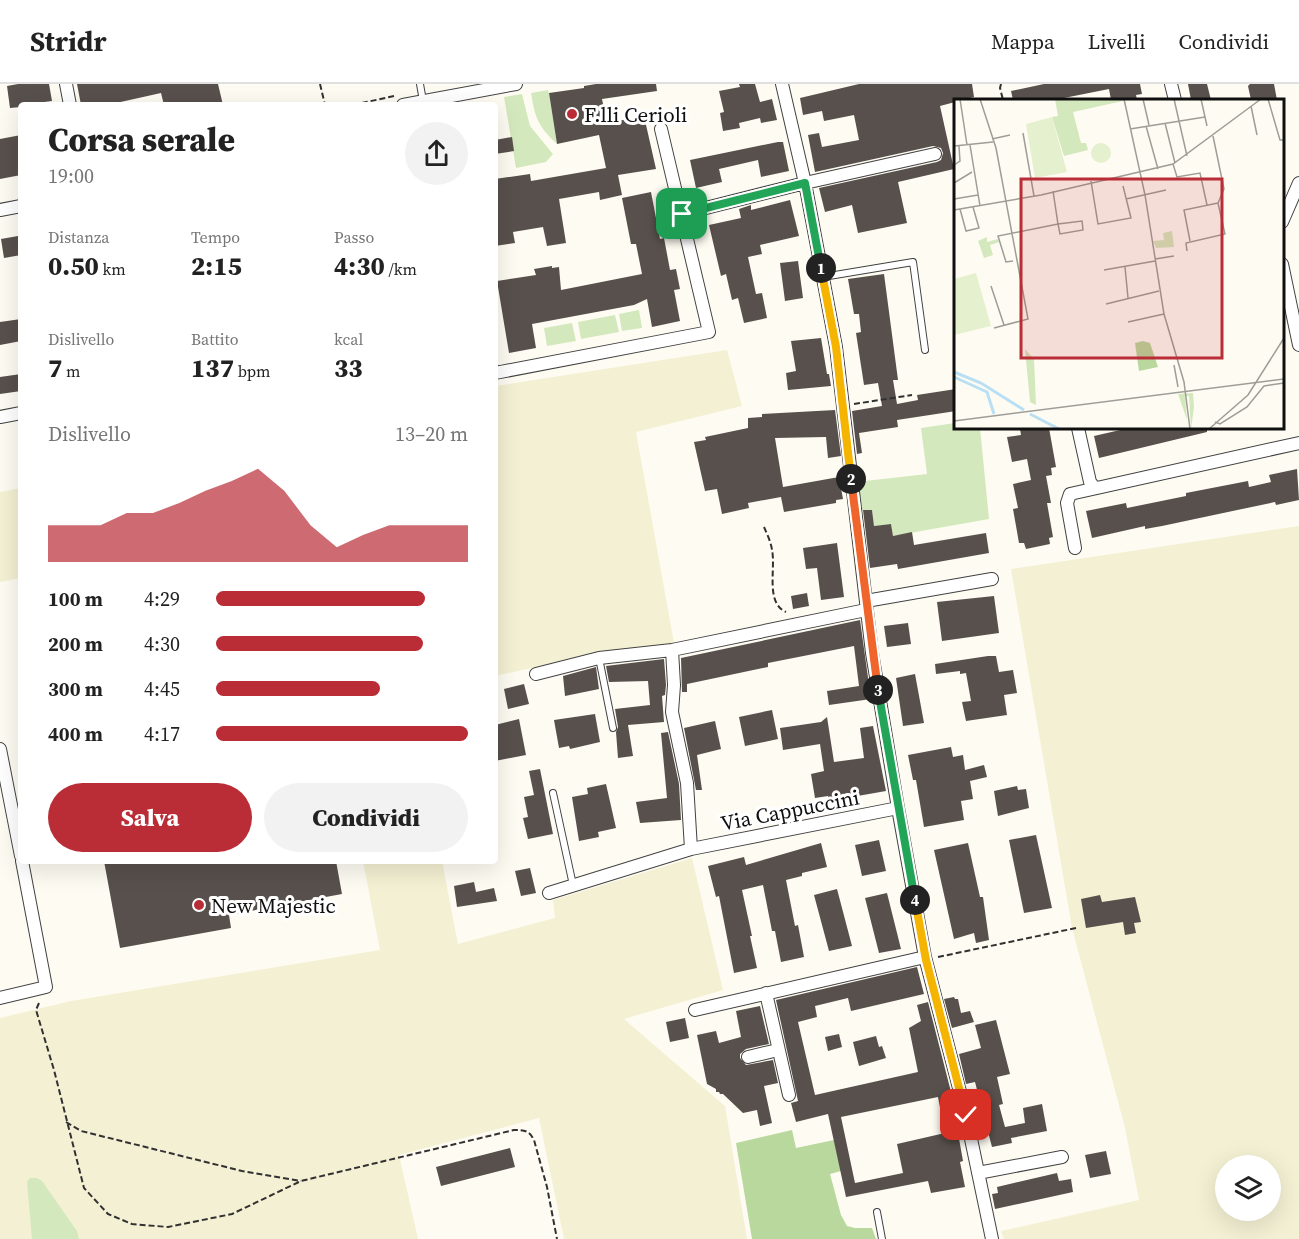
<!DOCTYPE html>
<html lang="it">
<meta charset="utf-8">
<style>
:root{--surface:#fff;--page:#f2f2f2;--text:#222;--muted:#767676;--line:#e0e0e0;--accent:#ba2d37}
body{margin:0;font-family:"Source Serif 4",serif;background:var(--page);color:var(--text);height:100vh;display:flex;flex-direction:column;font-size:22px;white-space:nowrap}
*{box-sizing:border-box;margin:0}
p{font-size:20px;color:var(--muted)}
.icon{flex:none;width:33px;height:33px;fill:none;stroke:currentColor;stroke-width:2;stroke-linecap:round;stroke-linejoin:round}
.map{position:relative;flex:1;overflow:hidden}
.details{position:absolute;left:18px;top:18px;width:480px;height:762px;display:flex;flex-direction:column;background:var(--surface);border-radius:6px;box-shadow:0 6px 24px #0002}
.details>*{flex:none}
.tools{position:absolute;left:1215px;top:1071px;display:grid;gap:12px}
.tools a{display:grid;place-items:center;width:66px;height:66px;border-radius:50%;background:var(--surface);box-shadow:0 6px 24px #0002;font-size:30px}
.pin{position:absolute;display:grid;place-items:center;width:51px;height:51px;color:#fff;margin:-26px;border-radius:12px;box-shadow:0 3px 9px #0006}
.km{position:absolute;width:30px;height:30px;margin:-15px;border-radius:50%;background:#222;color:#fff;font-size:16px;line-height:30px;text-align:center}
.round{display:grid;place-items:center;flex:none;width:63px;height:63px;border-radius:32px;background:var(--page)}
.overview{display:flex;align-items:center;justify-content:space-between;height:102px;padding:0 30px}
h1{font-size:33px;font-weight:800;line-height:45px}
.figures{display:grid;grid-template-columns:repeat(3,1fr);gap:9px;height:102px;padding:6px 30px}
.figures div{display:grid;align-content:center}
.figures b{font-size:26px;font-weight:800}
.figures small{font-size:16px;font-weight:400}
.figures p{font-size:16px}
.chart{height:168px;padding:12px 30px}
.chart p{display:flex;justify-content:space-between}
.chart svg{width:100%;height:108px;margin-top:6px;fill:var(--accent);opacity:.7}
.primary-button{display:flex;gap:12px;margin-top:auto;padding:12px 30px}
.primary-button a{flex:1;height:69px;border-radius:36px;background:var(--accent);color:#fff;font-size:24px;font-weight:800;line-height:69px;text-align:center}
.primary-button a+a{background:var(--page);color:var(--text)}
ul{padding:0 30px;list-style:none;font-size:20px}
li{display:grid;grid-template-columns:96px 72px 1fr;align-items:center;height:45px}
li i{height:15px;border-radius:8px;background:var(--accent)}
header{display:flex;align-items:center;gap:36px;box-sizing:border-box;height:84px;padding:0 30px;background:var(--surface);border-bottom:2px solid var(--line)}
header strong{font-size:28px}
nav{display:flex;gap:33px;margin-inline-start:auto;font-size:21px}
.map>svg:first-child{display:block}
</style>
<header>
<strong>Stridr</strong>
<nav><a>Mappa</a><a>Livelli</a><a>Condividi</a></nav>
</header>
<div class="map">
<svg width="1299" height="1155" viewBox="0 0 1299 1155">
<rect width="100%" height="100%" fill="#fefcf2"/>
<path fill="#f4f0d3" fill-rule="evenodd" d="M727,266L742,322L636,348L674,559L609,567L495,592V302Z
M21,404V494L0,498V408Z
M1299,442V1155H1004L1001,1147L1139,1116L1125,1044L1072,844L1011,485ZM1226,1082H1270V1126H1226Z
M692,774L723,906L624,935L725,1022L747,1155H564L539,1034L399,1071L418,1155H0V934L71,917L380,866L363,777H442L458,860L555,834L553,816Z"/>
<path fill="#d4e8bd" d="M548,6L549,9L557,60C538,42 535,34 531,9Z
M522,10L530,42L553,70L546,78L516,84L504,13Z
M639,226L642,244L622,247L619,230Z
M615,231L619,248L581,255L578,238Z
M572,239L576,257L547,262L544,244Z
M955,339L956,344H980L989,435L893,452L891,440L874,442L872,426H860L856,398L927,390L921,344Z
M30,1094H37L42,1097L77,1147L79,1155H32L27,1098Z"/>
<path fill="#b9d89d" d="M792,1046L796,1064L834,1056L841,1087L830,1090L841,1131L847,1142L855,1144H872L876,1155H752L736,1059Z"/>
<path fill="#58504c" fill-rule="evenodd" d="M18,0H49L52,17L21,21V23L10,24L7,2Z
M77,0H218L223,21H164L161,9L116,19L117,21H81Z
M596,0H656L657,7L602,15L607,39L644,32L656,85L618,91L622,111L600,116L599,108L559,115L566,159L547,162L543,143L513,148L515,159L495,162V95L530,90L531,97L606,84L599,51L557,60L549,9L584,4V2Z
M739,0H755L760,18L772,15L777,36L761,39L760,34L739,39L740,44L723,47L720,29L724,28L719,7L740,3Z
M859,0H972L974,13L940,22L954,85L898,98L907,139L858,149L852,121L825,128L819,104L937,78L941,76L943,69L941,64L933,62L815,88L808,51L819,49L822,63L859,56L854,31L824,37L822,27L803,31L800,14Z
M1044,0H1140L1142,10L1136,11L1137,16H1111L1109,5L1054,16H1013L1011,7Z
M1188,0H1207L1211,16H1191Z
M1250,0H1274L1277,16H1251L1248,2Z
M21,51V91L0,95V55Z
M512,53L514,67L495,70V56Z
M778,58H783L789,87L761,93L758,76L719,85L722,98L696,104L690,76Z
M651,108L660,155L664,154L670,186L676,185L680,205L674,206L680,237L652,243L647,215L634,221L532,240L536,264L509,269L497,197L536,191L534,185L552,182V184L559,183L561,206L642,190L636,160H631L622,114Z
M790,116L799,152L760,161L762,170L748,173L756,210L762,209L767,234L744,239L738,214L732,216L726,190L721,192L709,141L741,134L739,125L751,121V126Z
M18,152L19,160H21V171L4,174L1,155Z
M798,177L803,214L785,217L780,179Z
M884,190L898,296H893L897,320L918,316L917,311L956,305V327L897,336L898,343L859,349L862,369L857,370L852,327L882,322L878,299L864,301L856,249L861,248L859,230H854L848,195Z
M21,235V257L0,261V238Z
M821,254L827,290H829L831,302L788,306L786,289L796,287L791,257Z
M21,290V307L0,310V293Z
M835,326L841,372L828,374L826,353L775,354L783,403L839,393L843,415L836,416V419L784,428L781,413L748,419L749,424L722,430L717,405L705,407L694,358L706,356L705,353L748,344V334L762,333V330Z
M1029,344H1049L1056,383L1051,384L1052,391L1046,392L1051,419H1047L1053,453L1049,454L1050,460L1026,465L1024,459H1019L1013,425L1018,424L1013,400L1031,396L1027,375L1012,378L1007,353L1021,351L1020,345Z
M1129,344H1207V348L1099,374L1094,352Z
M1297,385L1299,416L1276,421L1275,418L1162,442L1145,445V442L1092,454L1086,427L1126,419L1127,424L1186,412V409L1248,397L1249,403L1271,398L1269,391Z
M863,426H872L874,442L891,440L893,452L912,448L914,461L986,449L989,469L898,485L897,480L870,484Z
M837,459L844,513L821,516L817,484L806,485L803,464Z
M807,509L809,522L793,525L791,512Z
M994,512L999,549L942,557L937,518Z
M860,536L871,615L829,621L827,607L859,602L854,562L768,579V583L687,600V608H682L681,574Z
M908,539L911,560L887,563L884,542Z
M988,572H996L999,588L1013,586L1017,609L1004,611L1007,631L966,637L962,618L971,617L966,589L960,590V587L936,590L935,580Z
M664,575L666,601L665,611L662,612L664,638L628,641L633,672L618,674L616,648L618,643L615,625L650,621L648,597L609,598L606,582Z
M596,583L599,605L565,612L563,592Z
M915,590L924,639L903,642L896,594Z
M524,600L529,620L508,625L504,605Z
M772,626L778,655L745,662L739,633Z
M595,630L600,658L570,665L569,662L559,664L554,636Z
M827,633L834,678L864,674L860,644L873,642L886,707L829,717L828,712L815,714L811,690L824,687L820,660L783,666L780,644L821,638Z
M519,635L526,671L495,677V641Z
M715,637L721,665L697,671L702,706H696L684,644Z
M668,648L679,700L681,736L640,739L636,718L667,714L661,649Z
M951,663L953,673L963,671L965,686L984,681L987,693L970,697L973,715L961,717L964,736L924,743L916,696H913L908,671Z
M540,685L553,750L528,755L523,734L528,733L524,713L534,711L529,687Z
M606,700L616,744L598,748L599,753L579,757L572,713L588,710L587,704Z
M1017,702L1018,706L1026,705L1029,724L998,732L994,707Z
M1036,751L1052,824L1024,829L1009,756Z
M879,756L886,787L862,792L855,761Z
M821,759L827,783L802,789V792L786,796L795,842L798,841L804,873L781,878L775,847H772L763,801L742,806L752,852H750L757,884L734,889L719,812L716,813L708,782L744,773L746,781Z
M968,759L980,813H983L989,856L976,859L974,849L954,855L934,766Z
M104,777H336L342,810L229,831L231,844L120,864Z
M530,784L536,809L521,812L515,787Z
M474,798L476,808L494,804L497,817L457,823L454,802Z
M837,805L852,862L829,867L814,811Z
M887,809L901,865L879,869L865,814Z
M1100,811L1102,818L1135,813L1141,838L1134,839L1136,849L1125,851L1123,838L1086,844L1081,815Z
M917,883L924,910L851,927L848,914L815,922L817,933L798,938L815,1011L918,988L909,944L921,937L917,921L928,918L950,1004L963,1077L960,1078L965,1103L931,1109L928,1097L846,1113L828,1030L796,1038L791,1019L798,1017L776,916ZM938,1013L945,1049L897,1060L903,1089L855,1099L841,1033Z
M954,913L955,915H958L961,929L970,927L974,938L952,944L944,915Z
M760,922L769,960L746,965L740,970V974L746,981L773,976L778,999L764,1002L772,1039L760,1042L757,1026L743,1029L723,1010H720L719,1008H716V1005L707,1000L697,951L716,947L719,959L741,953L736,927Z
M685,934L689,954L670,958L666,938Z
M996,936L1010,990L997,993L1003,1020L999,1021L1005,1043L1025,1039L1023,1024L1042,1020L1047,1047L1011,1054L1012,1059L992,1063L975,998L966,1000L959,970L981,964L975,941Z
M839,950L842,963L828,967L825,953Z
M876,952L879,963L882,962L886,974L859,982L853,958Z
M510,1064L515,1083L441,1102L436,1083Z
M1106,1067L1111,1090L1090,1094L1085,1071Z
M1057,1089L1059,1097L1071,1095L1073,1108L995,1125L992,1110L998,1109L997,1103Z"/>
<g fill="none" stroke-linecap="round" stroke-linejoin="round">
<defs>
<path id="service" d="M420,0L423,17
M823,193L913,178L925,266
M599,574L613,644
M553,709L573,801
M877,1128L882,1155"/>
<path id="minor" d="M66,0L70,21
M782,0L805,99L836,263L872,569L898,724L925,873L966,1031L992,1155
M1171,0L1175,16
M403,21L516,0
M0,126L21,122
M682,130L805,99L935,70
M1282,138L1299,99
M1282,180L1299,261
M495,287V289L709,248L661,45
M0,333L21,329
M1078,344L1090,398L1095,404
M1075,464L1067,419L1070,410L1299,359
M866,517L992,495
M672,566L674,601L672,628L687,699L691,765
M536,590L599,574L672,566L866,526
M0,665L21,772
M549,809L691,765L898,724
M766,909L789,1011
M0,914L46,903L22,777
M695,926L925,873
M748,973L778,966
M978,1089L1062,1073"/>
</defs>
<use href="#service" stroke="#424242" stroke-width="8"/>
<use href="#minor" stroke="#424242" stroke-width="14"/>
<path stroke="#313131" stroke-width="2" stroke-dasharray="6 3" stroke-linecap="butt" d="M320,0L325,21
M1001,0L1000,4L1003,16
M353,21L394,12
M854,320L912,311
M764,443C767,450 771,458 772,466C776,484 765,519 786,528
M938,873L1076,844
M39,919L36,926L54,986L84,1104L108,1130L132,1140L168,1143L232,1130L301,1097L514,1046C524,1046 529,1046 534,1056L547,1103L557,1155
M66,1038L81,1047L242,1087L301,1097"/>
<use href="#service" stroke="#fff" stroke-width="6"/>
<use href="#minor" stroke="#fff" stroke-width="12"/>
</g>
<g fill="none" stroke-linecap="round" stroke-linejoin="round">
<defs>
<path id="split-1" d="M682,130L805,99L821,184"/>
<path id="split-2" d="M821,184L836,263L851,395"/>
<path id="split-3" d="M851,395L878,606"/>
<path id="split-4" d="M878,606L915,816"/>
<path id="split-5" d="M915,816L926,876L966,1031"/>
</defs>
<use href="#split-1" stroke="#fff" stroke-width="12"/>
<use href="#split-2" stroke="#fff" stroke-width="12"/>
<use href="#split-3" stroke="#fff" stroke-width="12"/>
<use href="#split-4" stroke="#fff" stroke-width="12"/>
<use href="#split-5" stroke="#fff" stroke-width="12"/>
<use href="#split-1" stroke="#22a559" stroke-width="8"/>
<use href="#split-2" stroke="#f5b400" stroke-width="8"/>
<use href="#split-3" stroke="#f0652b" stroke-width="8"/>
<use href="#split-4" stroke="#22a559" stroke-width="8"/>
<use href="#split-5" stroke="#f5b400" stroke-width="8"/>
</g>
<g fill="#ba2d37" stroke="#fff" stroke-width="2">
<circle cx="572" cy="30" r="6"/>
<circle cx="199" cy="821" r="6"/>
</g>
<g text-anchor="middle" dominant-baseline="central" stroke-width="6" stroke-linejoin="round" paint-order="stroke">
<g font-size="21" fill="#0f0f0f" stroke="#fff" text-anchor="start">
<text x="584" y="30">F.lli Cerioli</text>
<text x="211" y="821">New Majestic</text>
</g>
<g font-size="21" fill="#0f0f0f" stroke="#fff">
<text transform="translate(790 726) rotate(-11)">Via Cappuccini</text>
</g>
</g>
<g transform="translate(954 15)">
<rect width="330" height="330" fill="#fefcf2"/>
<path d="M101,0H169V2L119,13L127,44H132L134,51L110,57L98,18L104,17ZM218,132L220,148L202,149L199,142L210,141L209,134ZM33,138V143L44,140L45,143L36,146L39,156L30,159L24,142ZM71,250L80,260L82,306L76,303ZM239,294L240,308L237,330L235,297H231L233,321L224,295Z" fill="#d4e8bd"/>
<path d="M189,242L196,244L204,268L185,272L181,244Z" fill="#b9d89d"/>
<path d="M98,18L113,73L81,79L72,25ZM137 54a10 10 0 1 1 20 0a10 10 0 1 1-20 0ZM22,174L37,227L0,236V180Z" fill="#e5f0ce"/>
<path fill="none" stroke="#b9dff4" stroke-width="3" d="M0,273L27,284L70,311M0,278L33,293L40,315M76,315L105,330"/>
<path fill="none" stroke="#9e9d97" stroke-width="1.5" d="M6,0L13,46M26,0L42,49L74,220L40,229M170,0L191,96L210,215L230,283L236,330M189,0L195,26M220,0L233,57M247,0L253,27M314,0L326,41H330M297,7L303,36M211,24L221,64M192,27L204,70M176,30L251,18M69,34L80,97M38,40L56,36M16,46L26,107M0,47L39,43M219,65L223,78L246,74L253,106M0,66L6,62L5,47M137,82L144,125L177,119L169,87M0,84L18,73M0,100L24,96M172,100L212,91M6,110L12,132L25,129L19,108M0,111L87,96L219,65L307,0M236,142L230,111L264,104M233,152L232,144L271,135L264,104L270,90L259,37M201,160L220,157M59,162L52,163L44,137L104,125L128,122L129,131L106,135L104,125L99,92M171,168L174,199M150,171L201,162M37,187L50,226M152,205L205,192M174,223L210,215M220,266L224,288M0,322L330,280M261,323L266,325L293,308L310,287L330,284M255,330L294,296L330,239"/>
<path fill="#ba2d37" fill-opacity="0.15" stroke="#ba2d37" stroke-width="3" d="M67,80H268V259H67Z"/>
<rect width="330" height="330" fill="none" stroke="#0f0f0f" stroke-width="3"/>
</g>
</svg>
<div class="tools">
<a><svg class="icon" aria-label="layers" viewBox="0 0 24 24"><path d="M12 4l9 5-9 5-9-5zM3 14l9 5 9-5"/></svg></a>
</div>
<div class="pin" style="left:682px;top:130px;background:#1e9e55"><svg class="icon" aria-label="arrive" viewBox="0 0 24 24"><path d="M6 21V4h12l-3 4 3 4H6"/></svg></div>
<div class="pin" style="left:966px;top:1031px;background:#d93025"><svg class="icon" aria-label="check" viewBox="0 0 24 24"><path d="M5 12l5 5 9-10"/></svg></div>
<b class="km" style="left:821px;top:184px">1</b>
<b class="km" style="left:851px;top:395px">2</b>
<b class="km" style="left:878px;top:606px">3</b>
<b class="km" style="left:915px;top:816px">4</b>
<section class="details">
<div class="overview"><div><h1>Corsa serale</h1><p>19:00</p></div><a class="round"><svg class="icon" aria-label="share" viewBox="0 0 24 24"><path d="M12 15V3M7 8l5-5 5 5M5 13v7h14v-7"/></svg></a></div>
<div class="figures">
<div><p>Distanza</p><b>0.50<small> km</small></b></div>
<div><p>Tempo</p><b>2:15</b></div>
<div><p>Passo</p><b>4:30<small> /km</small></b></div>
</div>
<div class="figures">
<div><p>Dislivello</p><b>7<small> m</small></b></div>
<div><p>Battito</p><b>137<small> bpm</small></b></div>
<div><p>kcal</p><b>33</b></div>
</div>
<div class="chart"><p><span>Dislivello</span>13–20 m</p>
<svg viewBox="0 0 160 44" preserveAspectRatio="none"><path d="M0 44V29L10 29L20 29L30 24L40 24L50 20L60 15L70 11L80 6L90 15L100 29L110 38L120 33L130 29L140 29L150 29L160 29V44z"/></svg>
</div>
<ul>
<li><b>100 m</b>4:29<i style="width:83%"></i></li>
<li><b>200 m</b>4:30<i style="width:82%"></i></li>
<li><b>300 m</b>4:45<i style="width:65%"></i></li>
<li><b>400 m</b>4:17<i style="width:100%"></i></li>
</ul>
<div class="primary-button"><a>Salva</a><a>Condividi</a></div>
</section>
</div>
